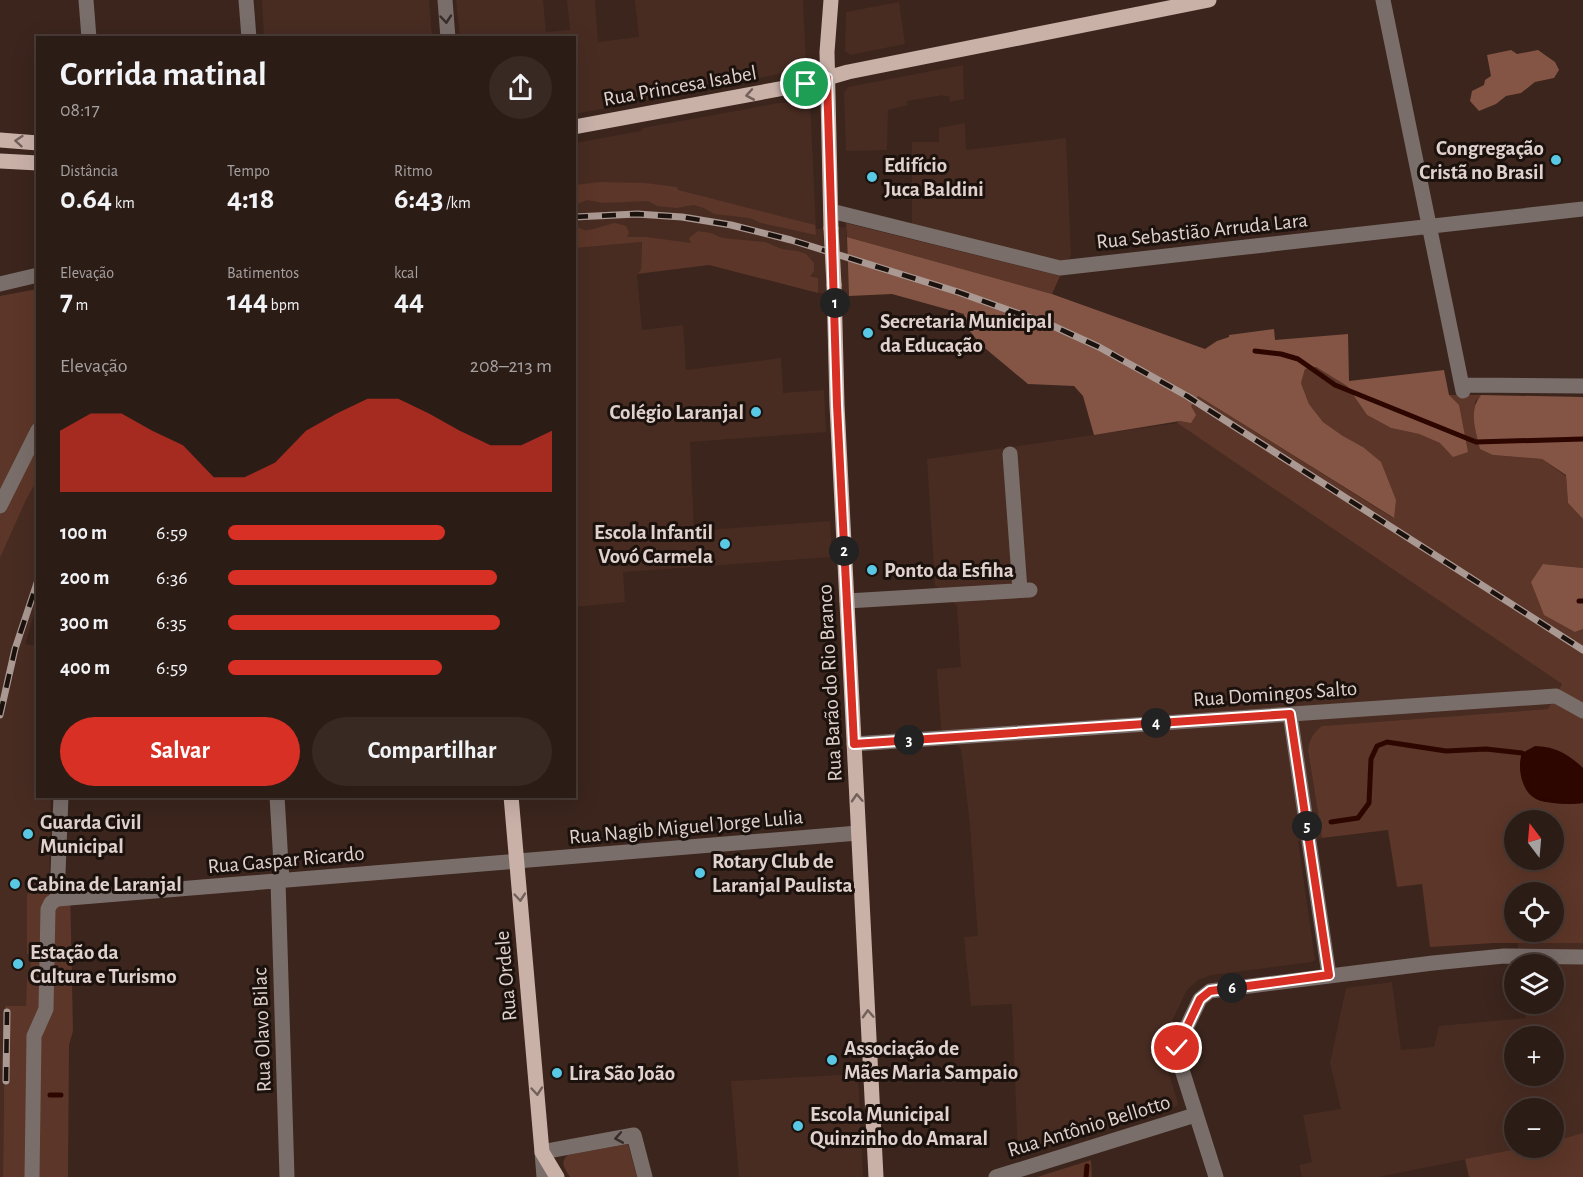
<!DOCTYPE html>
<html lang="pt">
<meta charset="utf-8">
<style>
:root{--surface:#2c1c16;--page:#382923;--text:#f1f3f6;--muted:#a6a1a1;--line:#483a35;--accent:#d93025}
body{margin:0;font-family:"Alegreya Sans",sans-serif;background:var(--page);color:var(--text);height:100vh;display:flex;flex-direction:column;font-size:22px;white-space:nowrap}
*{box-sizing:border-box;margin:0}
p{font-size:20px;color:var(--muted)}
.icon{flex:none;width:33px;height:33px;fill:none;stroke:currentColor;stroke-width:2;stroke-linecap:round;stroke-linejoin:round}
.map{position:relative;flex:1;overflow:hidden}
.details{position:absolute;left:36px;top:36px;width:540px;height:762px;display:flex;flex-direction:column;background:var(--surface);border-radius:0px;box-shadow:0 6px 24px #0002,0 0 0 2px var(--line)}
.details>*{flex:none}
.needle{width:39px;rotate:344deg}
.controls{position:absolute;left:1504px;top:810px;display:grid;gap:12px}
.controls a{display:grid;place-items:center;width:60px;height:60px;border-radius:50%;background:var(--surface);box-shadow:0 6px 24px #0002,0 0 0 2px var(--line);font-size:30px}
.pin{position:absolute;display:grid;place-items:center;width:51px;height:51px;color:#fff;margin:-26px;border:3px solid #fff;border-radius:50%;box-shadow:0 2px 6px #0007}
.km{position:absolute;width:30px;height:30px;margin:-15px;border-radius:50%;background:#222;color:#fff;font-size:16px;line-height:30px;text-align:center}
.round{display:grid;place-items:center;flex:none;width:63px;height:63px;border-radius:32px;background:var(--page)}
.overview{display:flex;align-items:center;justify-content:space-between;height:102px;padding:0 24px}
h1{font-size:33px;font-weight:700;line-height:45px}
.figures{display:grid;grid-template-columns:repeat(3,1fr);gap:9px;height:102px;padding:6px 24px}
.figures div{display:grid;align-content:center}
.figures b{font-size:30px;font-weight:700}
.figures small{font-size:16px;font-weight:400}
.figures p{font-size:16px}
.chart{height:168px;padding:12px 24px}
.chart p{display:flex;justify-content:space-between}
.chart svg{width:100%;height:108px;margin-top:6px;fill:var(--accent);opacity:.7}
.action{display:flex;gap:12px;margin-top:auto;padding:12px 24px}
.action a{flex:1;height:69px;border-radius:36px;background:var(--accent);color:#fff;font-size:24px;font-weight:700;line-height:69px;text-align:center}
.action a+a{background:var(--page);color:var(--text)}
ul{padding:0 24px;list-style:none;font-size:20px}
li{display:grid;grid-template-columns:96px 72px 1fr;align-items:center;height:45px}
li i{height:15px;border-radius:8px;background:var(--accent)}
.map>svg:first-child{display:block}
</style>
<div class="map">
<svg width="1583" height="1177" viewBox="0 0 1583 1177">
<rect width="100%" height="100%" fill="#3b251d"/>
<path fill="#482c22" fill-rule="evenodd" d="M262,0H429L432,37H264Z
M456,0H543L546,32L570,30L567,0H595L598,42L639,37L635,0H803L806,63L800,70L575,114L574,38L460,37Z
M899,2L905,44L850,55L845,51L846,12Z
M963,65L964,99L950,102L949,96H943V95L907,101L908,105L888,110L887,150L846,151L844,93L848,87Z
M810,102L816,229L846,227L849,296L818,293V278L724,249L647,237L575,239V143L641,131L643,128L779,103Z
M965,123L966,150L1066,138L1071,255L1060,276L912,239V142H939V128Z
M642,242L641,270L637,275L642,330L683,325L686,370L781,358L783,393L824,390L826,432L690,442L694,531L830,521L832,557L623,572L625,602L575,607V248Z
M1177,423L1562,684L1548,709L1322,726L1308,750L1322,838L1298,841L1315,960L1312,962L1211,975L1198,980L1187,990L1160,1046L1178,1103L1177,1106L1018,1156L1012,1004L971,1006L964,937L978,936L970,825L961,749L941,729L937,672V669L961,667L957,606L935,585L927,459Z
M37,480V604L25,644L37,646L38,796L51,797L49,881H43L30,890L27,896V953L31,954L30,974H27L26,1006H5L3,1177H0V558L26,500Z
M1518,943H1583V1133L1554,1141V1108H1515V1148H1522L1379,1177H1302L1299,1165L1312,1162L1303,1115L1341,1109L1330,1063L1346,988L1392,982L1401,1050L1434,1047L1439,1026L1526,1018L1524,1004H1554V964H1517ZM1515,1036H1554V1076H1515Z
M858,1074L863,1177H739L731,1081Z"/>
<path fill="#5c3628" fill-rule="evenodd" d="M600,182L645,183L677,187L678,190L815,225L816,235L761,223L750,218L714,214L704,208L694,205L676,208L657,206L648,201L603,203L587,200L575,205V185Z
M615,223L626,226L629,233L627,237H647L691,243L689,238L698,231L711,233L722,238L765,242L782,249L797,251L806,254L814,263V271L810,276L818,278V293L709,265L637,274L641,270L642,242L575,248V226C578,227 581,229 584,230C588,232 608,224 615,223Z
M846,223L1060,276L1052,294L847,237Z
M37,289V480L26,500L0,558V296Z
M1316,367L1347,386L1367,415L1391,428L1419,434L1440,443L1449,395H1481L1475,402L1493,455L1542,459L1566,476L1568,503L1583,519V568L1543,564L1575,632L1583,629V943H1494L1430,947L1422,884L1397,887L1388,830L1322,838L1308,750C1310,739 1313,733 1322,726L1548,709L1562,684L1177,423L1198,396L1393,518L1363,447L1343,436L1323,422L1309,404L1301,383L1305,369ZM1515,820H1554V860H1515ZM1515,892H1554V932H1515Z
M43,881L70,884L73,1031L69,1045L68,1177H3L5,1006H26L27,974L30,973L31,954H27V896L29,890Z
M1583,1133V1177H1469L1465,1159L1522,1148H1554V1141Z
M628,1144L637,1177H570C565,1169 559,1162 568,1155Z
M1091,1160L1092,1177H1037Z"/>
<path fill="#845544" d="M1511,50L1517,54L1538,50L1555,62L1559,70L1554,78L1535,82L1521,93L1506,96L1496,104L1479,111L1470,101L1472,91L1484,85L1485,80L1491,76L1487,55Z
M847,237L1052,294L1205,349L1217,341L1229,337V335L1274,329L1275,340L1348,334L1349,381L1444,370L1449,395L1459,405L1468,452L1453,457L1440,443L1419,434L1391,428L1367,415L1347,386L1316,367L1305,369L1301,383L1309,404L1323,422L1343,436L1363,447L1381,462L1396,500L1394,518L1198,396L1191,406L1196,415L1191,423L1180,421L1094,435L1083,396L1074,386L1028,384L980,344L965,325L964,314L892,294L849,296Z
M1481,395L1583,397V519L1568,503L1566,475L1542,459L1493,455L1480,449C1476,431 1468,411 1481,395Z
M1543,564L1583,568V629L1575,632L1544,615L1531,582Z"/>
<path fill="#2d0600" d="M1535,746C1556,747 1568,754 1583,768V803C1572,805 1546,804 1536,799C1521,791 1517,767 1522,753Z"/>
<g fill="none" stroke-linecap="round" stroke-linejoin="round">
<path stroke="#2d0600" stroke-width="5" d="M1255,351L1281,354L1298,359L1335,385L1476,442L1583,439
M1579,601H1583
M1331,822L1358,818L1369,803L1371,759L1377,746L1387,742L1446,751L1486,749L1522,753
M50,1095H61
M1086,1177L1087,1166"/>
<path stroke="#7a6e6a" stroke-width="15" d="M86,0L89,38
M246,0L249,38
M445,0L448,38
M1383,0L1463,391
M831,211L1060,268L1583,209
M0,284L38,275
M1462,385L1583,386
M1010,454L1020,590
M0,506L38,430
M847,601L1030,590
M1290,714L1329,975
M854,744L1556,696L1583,711
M277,796L282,881
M278,881L287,1177
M57,899L858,833
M57,899L61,796
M32,1177L34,1036L46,1009L48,909L51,903L57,899
M544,1177L542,1152L634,1135L645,1177
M996,1177L1195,1115
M1216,1177L1177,1054L1179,1043L1200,999L1210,991L1433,963L1504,956L1583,957"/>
<path stroke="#c9b1a8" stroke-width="15" d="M831,0L827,52L831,228
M574,127L806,84L848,72L1209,0
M0,140L38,143
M0,161L38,163
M834,285L837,405L876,1177
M511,796L542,1152L557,1177"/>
<defs>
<path id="rail" d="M574,217L637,214L682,217L731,225L791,240L958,292L1053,326L1099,347L1187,396L1583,650
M0,715L15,649L38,580
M6,1081L7,1012"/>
</defs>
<use href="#rail" stroke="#aa9993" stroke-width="7"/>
<use href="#rail" stroke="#1b110d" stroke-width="4.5" stroke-dasharray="14" stroke-linecap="butt"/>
<path stroke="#c9b1a8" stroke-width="15" d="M831,228L834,285"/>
</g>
<defs><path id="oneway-chevron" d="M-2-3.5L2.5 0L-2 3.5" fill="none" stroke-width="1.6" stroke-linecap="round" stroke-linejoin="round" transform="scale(1.5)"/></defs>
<g stroke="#382d29">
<use href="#oneway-chevron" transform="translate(446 19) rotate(85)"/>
<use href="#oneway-chevron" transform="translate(619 1138) rotate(170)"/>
</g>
<g stroke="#72615a">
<use href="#oneway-chevron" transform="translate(750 95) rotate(170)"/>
<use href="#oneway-chevron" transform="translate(19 141) rotate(-175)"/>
<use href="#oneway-chevron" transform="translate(857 798) rotate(-93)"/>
<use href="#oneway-chevron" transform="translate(520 897) rotate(85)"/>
<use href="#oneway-chevron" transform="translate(868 1014) rotate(-93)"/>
<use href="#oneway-chevron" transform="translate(537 1091) rotate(85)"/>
</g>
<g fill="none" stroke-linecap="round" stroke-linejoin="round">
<defs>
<path id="route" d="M806,84L827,78L837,405L854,744L1290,714L1329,975L1210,991L1200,999L1177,1048"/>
</defs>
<use href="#route" stroke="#fff" stroke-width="12"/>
<use href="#route" stroke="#d93025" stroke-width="8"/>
</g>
<g fill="#59c8e4" stroke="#1b110d" stroke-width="2">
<circle cx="1556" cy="160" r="6"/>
<circle cx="872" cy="177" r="6"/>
<circle cx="868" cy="333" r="6"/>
<circle cx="756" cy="412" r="6"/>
<circle cx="725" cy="544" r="6"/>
<circle cx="872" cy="570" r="6"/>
<circle cx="28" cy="834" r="6"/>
<circle cx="700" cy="873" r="6"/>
<circle cx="15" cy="884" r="6"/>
<circle cx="18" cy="964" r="6"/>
<circle cx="832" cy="1060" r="6"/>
<circle cx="557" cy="1073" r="6"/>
<circle cx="798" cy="1126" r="6"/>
</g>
<g text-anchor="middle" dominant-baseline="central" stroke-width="6" stroke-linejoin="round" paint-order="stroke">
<g font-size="21" fill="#e0d1cc" stroke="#1b110d">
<text transform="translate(680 86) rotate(-10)">Rua Princesa Isabel</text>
<text transform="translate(1202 231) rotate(-6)">Rua Sebastião Arruda Lara</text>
<text transform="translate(830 683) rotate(-93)">Rua Barão do Rio Branco</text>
<text transform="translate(1275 694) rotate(-4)">Rua Domingos Salto</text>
<text transform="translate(686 827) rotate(-5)">Rua Nagib Miguel Jorge Lulia</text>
<text transform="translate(286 860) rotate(-5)">Rua Gaspar Ricardo</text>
<text transform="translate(506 976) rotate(-95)">Rua Ordele</text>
<text transform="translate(262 1030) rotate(-92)">Rua Olavo Bilac</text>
<text transform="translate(1089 1126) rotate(-17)">Rua Antônio Bellotto</text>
</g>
<g font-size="21" font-weight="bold" fill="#e0d1cc" stroke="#1b110d" text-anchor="start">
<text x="1544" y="148" text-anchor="end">Congregação<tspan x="1544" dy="24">Cristã no Brasil</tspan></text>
<text x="884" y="165">Edifício<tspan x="884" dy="24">Juca Baldini</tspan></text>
<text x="880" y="321">Secretaria Municipal<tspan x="880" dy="24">da Educação</tspan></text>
<text x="744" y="412" text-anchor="end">Colégio Laranjal</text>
<text x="713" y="532" text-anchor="end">Escola Infantil<tspan x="713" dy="24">Vovó Carmela</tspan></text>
<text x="884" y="570">Ponto da Esfiha</text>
<text x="40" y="822">Guarda Civil<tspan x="40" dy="24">Municipal</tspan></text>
<text x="712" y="861">Rotary Club de<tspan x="712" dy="24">Laranjal Paulista</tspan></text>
<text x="27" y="884">Cabina de Laranjal</text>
<text x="30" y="952">Estação da<tspan x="30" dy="24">Cultura e Turismo</tspan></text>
<text x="844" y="1048">Associação de<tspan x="844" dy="24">Mães Maria Sampaio</tspan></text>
<text x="569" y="1073">Lira São João</text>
<text x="810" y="1114">Escola Municipal<tspan x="810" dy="24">Quinzinho do Amaral</tspan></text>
</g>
</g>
</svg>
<div class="controls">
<a><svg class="needle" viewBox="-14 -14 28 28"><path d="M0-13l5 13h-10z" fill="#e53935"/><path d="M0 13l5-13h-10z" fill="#a6a1a1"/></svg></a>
<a><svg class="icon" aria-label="locate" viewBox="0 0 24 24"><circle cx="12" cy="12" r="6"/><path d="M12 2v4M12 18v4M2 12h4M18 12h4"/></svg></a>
<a><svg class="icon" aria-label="layers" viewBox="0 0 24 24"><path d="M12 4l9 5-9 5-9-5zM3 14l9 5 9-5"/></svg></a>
<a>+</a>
<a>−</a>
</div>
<div class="pin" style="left:806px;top:84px;background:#1e9e55"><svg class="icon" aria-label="arrive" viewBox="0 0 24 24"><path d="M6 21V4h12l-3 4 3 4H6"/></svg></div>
<div class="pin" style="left:1177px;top:1048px;background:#d93025"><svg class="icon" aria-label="check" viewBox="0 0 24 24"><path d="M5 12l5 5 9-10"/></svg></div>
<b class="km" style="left:835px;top:303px">1</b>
<b class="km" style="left:844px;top:551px">2</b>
<b class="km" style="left:909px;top:740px">3</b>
<b class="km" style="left:1156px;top:723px">4</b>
<b class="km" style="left:1307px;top:826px">5</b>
<b class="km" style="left:1232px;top:988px">6</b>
<section class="details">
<div class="overview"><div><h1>Corrida matinal</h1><p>08:17</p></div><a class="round"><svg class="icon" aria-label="share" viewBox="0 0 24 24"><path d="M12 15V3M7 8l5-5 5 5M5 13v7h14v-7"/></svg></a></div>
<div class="figures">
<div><p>Distância</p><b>0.64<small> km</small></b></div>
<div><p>Tempo</p><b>4:18</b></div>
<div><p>Ritmo</p><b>6:43<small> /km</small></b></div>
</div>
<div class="figures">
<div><p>Elevação</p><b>7<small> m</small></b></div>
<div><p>Batimentos</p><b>144<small> bpm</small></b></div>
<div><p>kcal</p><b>44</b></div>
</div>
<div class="chart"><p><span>Elevação</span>208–213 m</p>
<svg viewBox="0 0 160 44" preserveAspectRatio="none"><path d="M0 44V19L10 12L20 12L30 19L40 25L50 38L60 38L70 32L80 19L90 12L100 6L110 6L120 12L130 19L140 25L150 25L160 19V44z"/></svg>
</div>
<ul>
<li><b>100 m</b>6:59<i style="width:67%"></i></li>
<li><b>200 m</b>6:36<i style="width:83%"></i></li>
<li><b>300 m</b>6:35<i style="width:84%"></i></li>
<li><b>400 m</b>6:59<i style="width:66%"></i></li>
</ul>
<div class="action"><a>Salvar</a><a>Compartilhar</a></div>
</section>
</div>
